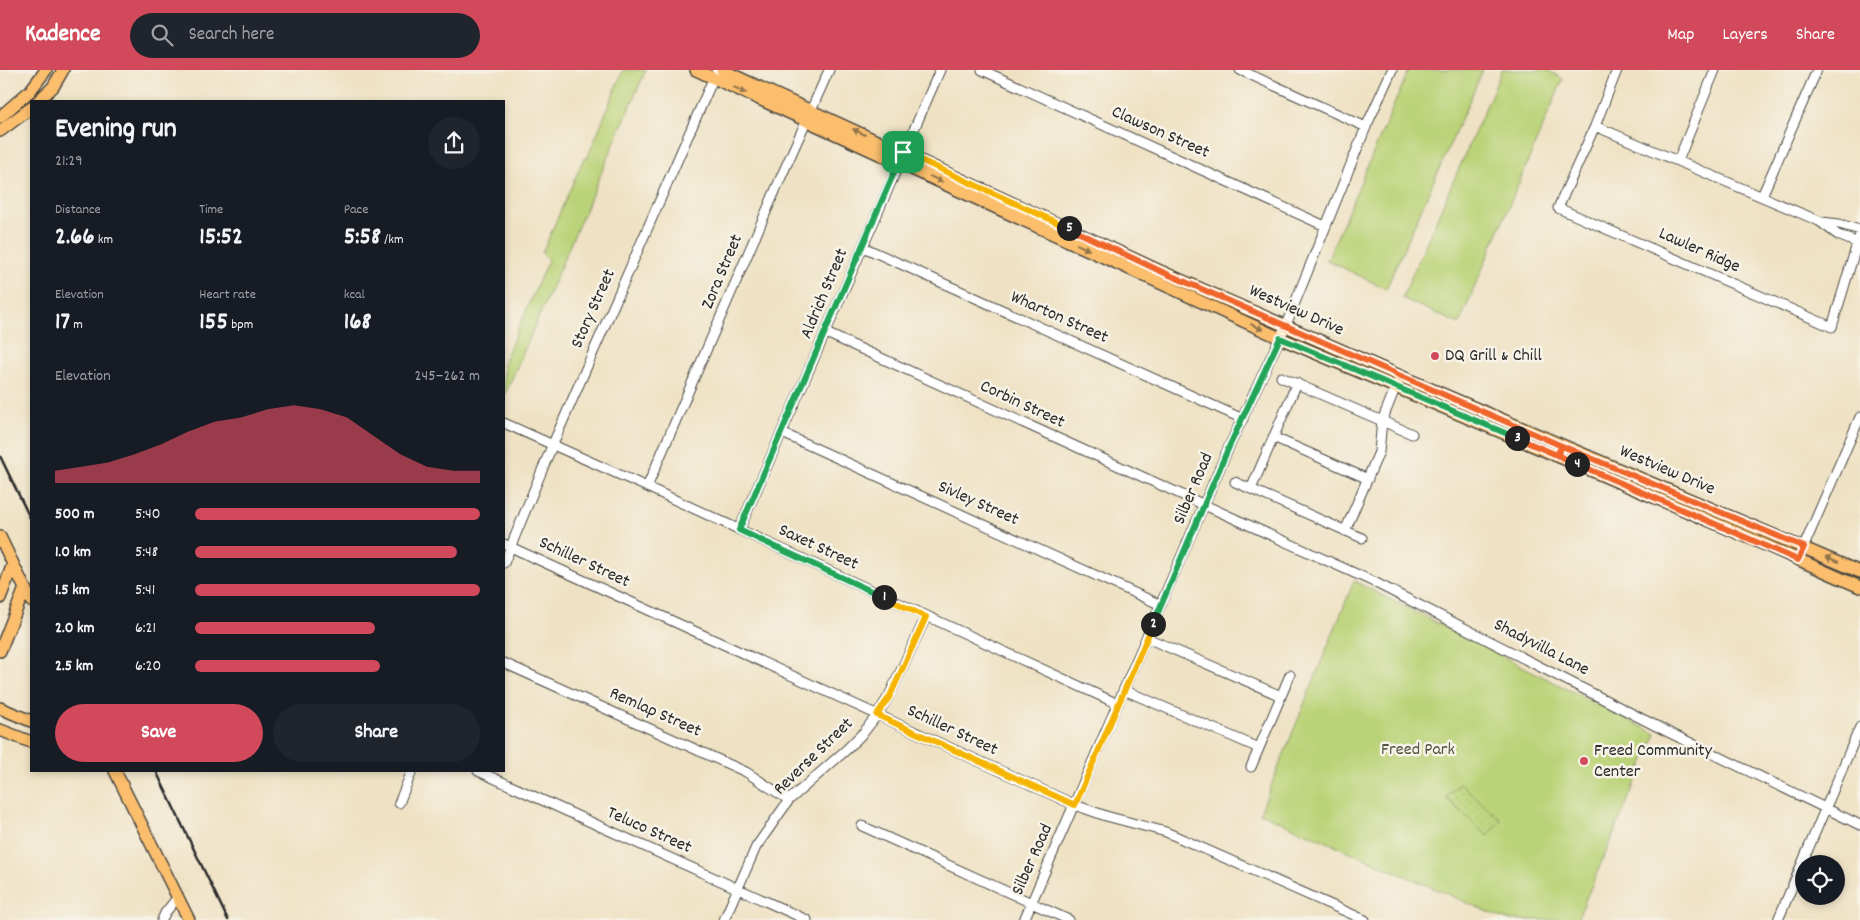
<!DOCTYPE html>
<meta charset="utf-8">
<style>
:root{--surface:#171b24;--page:#20242c;--text:#f1f3f6;--muted:#9ea1a6;--accent:#d1495b}
body{margin:0;font-family:Dekko,sans-serif;background:var(--page);color:var(--text);height:100vh;display:flex;flex-direction:column;font-size:19px;white-space:nowrap}
*{box-sizing:border-box;margin:0}
p{font-size:16px;color:var(--muted)}
.icon{flex:none;width:28px;height:28px;fill:none;stroke:currentColor;stroke-width:2;stroke-linecap:round;stroke-linejoin:round}
.map{position:relative;flex:1;overflow:hidden}
.drawer{position:absolute;left:30px;top:30px;width:475px;height:672px;display:flex;flex-direction:column;background:var(--surface);border-radius:0px;box-shadow:0 2px 8px #0003}
.drawer>*{flex:none}
.buttons{position:absolute;left:1795px;top:785px;display:grid;gap:10px}
.buttons a{display:grid;place-items:center;width:50px;height:50px;border-radius:50%;background:var(--surface);box-shadow:0 2px 8px #0003;font-size:25px}
.pin{position:absolute;display:grid;place-items:center;width:42px;height:42px;color:#fff;margin:-21px;border-radius:10px;box-shadow:0 2px 8px #0006}
.km{position:absolute;width:25px;height:25px;margin:-12px;border-radius:50%;background:#222;color:#fff;font-size:14px;line-height:25px;text-align:center}
.round{display:grid;place-items:center;flex:none;width:52px;height:52px;border-radius:26px;background:var(--page)}
.head{display:flex;align-items:center;justify-content:space-between;height:85px;padding:0 25px}
h1{font-size:28px;font-weight:700;line-height:38px}
.metrics{display:grid;grid-template-columns:repeat(3,1fr);gap:8px;height:85px;padding:5px 25px}
.metrics div{display:grid;align-content:center}
.metrics b{font-size:25px;font-weight:700}
.metrics small{font-size:14px;font-weight:400}
.metrics p{font-size:14px}
.chart{height:140px;padding:10px 25px}
.chart p{display:flex;justify-content:space-between}
.chart svg{width:100%;height:90px;margin-top:5px;fill:var(--accent);opacity:.7}
.primary-button{display:flex;gap:10px;margin-top:auto;padding:10px 25px}
.primary-button a{flex:1;height:58px;border-radius:30px;background:var(--accent);color:#fff;font-size:20px;font-weight:700;line-height:58px;text-align:center}
.primary-button a+a{background:var(--page);color:var(--text)}
ul{padding:0 25px;list-style:none;font-size:16px}
li{display:grid;grid-template-columns:80px 60px 1fr;align-items:center;height:38px}
li i{height:12px;border-radius:6px;background:var(--accent)}
header{display:flex;align-items:center;gap:30px;box-sizing:border-box;height:70px;padding:0 25px;background:var(--accent);color:#fff}
header strong{font-size:24px}
nav{display:flex;gap:28px;margin-inline-start:auto;font-size:18px}
.search{width:350px;height:45px;background:var(--page);display:flex;align-items:center;gap:12px;box-sizing:border-box;padding:0 18px;border-radius:28px;color:var(--muted);font-size:19px}
.map>svg:first-child{display:block}
</style>
<header>
<strong>Kadence</strong>
<div class="search"><svg class="icon" aria-label="search" viewBox="0 0 24 24"><circle cx="10" cy="10" r="6"/><path d="M15 15l6 6"/></svg>Search here</div>
<nav><a>Map</a><a>Layers</a><a>Share</a></nav>
</header>
<div class="map">
<svg width="1860" height="850" viewBox="0 0 1860 850">
<defs>
<pattern id="garden-dots" width="8" height="8" patternUnits="userSpaceOnUse" patternTransform="scale(1.25)"><rect width="8" height="8" fill="#bbd378"/><path d="M2 2h.1M6 6h.1" fill="none" stroke="#a1b568" stroke-width="1.8" stroke-linecap="round"/></pattern>
</defs>
<rect width="100%" height="100%" fill="#f7f3e8"/>
<filter id="ink" filterUnits="userSpaceOnUse"><feTurbulence type="fractalNoise" baseFrequency=".02" numOctaves="2"/><feDisplacementMap in="SourceGraphic" scale="10" xChannelSelector="R" yChannelSelector="G"/><feConvolveMatrix kernelMatrix="1 2 1 2 8 2 1 2 1" color-interpolation-filters="sRGB"/></filter>
<filter id="wash" filterUnits="userSpaceOnUse"><feTurbulence type="fractalNoise" baseFrequency=".0096" numOctaves="4" result="noise"/><feDisplacementMap in="SourceGraphic" scale="20" xChannelSelector="R" yChannelSelector="G"/><feGaussianBlur stdDeviation="1.12" result="paint"/><feColorMatrix in="noise" values="0 0 0 0 0 0 0 0 0 0 0 0 0 0 0 0 0 1.4 0 .05"/><feComposite in="paint" operator="in"/></filter>
<g filter="url(#wash)">
<rect width="100%" height="100%" fill="#efe2c4"/>
<path fill="#bbd378" stroke="#737f52" d="M623,0H646L504,327V291L548,190L542,183L584,88L587,89Z
M1409,0H1483L1386,219L1327,190Z
M1502,0H1547L1563,9L1459,254L1402,228Z
M1354,511L1656,664L1577,850H1507L1260,743Z"/>
<path fill="url(#garden-dots)" stroke="#737f52" d="M1460,713L1501,750L1488,766L1446,728Z"/>
</g>
<g filter="url(#ink)">
<g fill="none" stroke-linecap="round" stroke-linejoin="round">
<defs>
<path id="minor" d="M982,0L1325,156
M1240,0L1366,57
M1617,0L1595,56L1558,138L1832,257L1860,164
M1595,56L1819,151L1838,165L1860,174
M1678,91L1715,0
M1762,126L1817,0
M1822,152L1839,154L1860,160
M863,177L1243,349
M826,263L1374,512L1666,661L1860,755
M1281,307L1412,364
M504,353L647,417L1118,634
M782,363L1161,535
M1273,367L1368,409
M1235,412L1362,468
M647,417L782,105L829,0
M1251,419L1297,313
M739,460L940,0
M1345,461L1379,382L1382,351L1398,311
M504,474L1075,735L1106,746L1166,762L1365,850
M1801,483L1860,347
M504,493L552,376L717,0
M1147,568L1281,626
M504,593L746,702L789,730
M1124,620L1259,678
M1251,697L1290,605
M478,701L807,850
M399,733L412,701
M862,756L1069,850
M162,850L165,843L177,828
M724,850L756,777L789,730L846,680L864,662L877,645L889,626L926,547
M1024,850L1228,379L1286,255L1366,57L1392,0
M1778,850L1860,657"/>
<path id="major" d="M696,0L1280,268L1750,468L1860,517
M722,0L1158,200L1400,306L1860,502
M38,31L53,17L63,0
M0,47L30,21L46,0
M0,61L31,38
M0,467L31,531
M0,528L13,494
M0,581L25,518
M0,638L31,651
M0,660L31,672
M115,701L189,850"/>
</defs>
<use href="#minor" stroke="#484642" stroke-width="11"/>
<use href="#major" stroke="#484642" stroke-width="14"/>
<use href="#minor" stroke="#fff" stroke-width="9"/>
<use href="#major" stroke="#fabe6d" stroke-width="11"/>
<path stroke="#2b2b2b" stroke-width="2.5" d="M0,386L31,450
M156,701L228,850"/>
</g>
<defs><path id="oneway-solid" d="M-6-.8H1V-3.2L6.5 0L1 3.2V.8H-6Z" transform="scale(1.25)"/></defs>
<g fill="#92744c">
<use href="#oneway-solid" transform="translate(740 20) rotate(24)"/>
<use href="#oneway-solid" transform="translate(859 62) rotate(-155)"/>
<use href="#oneway-solid" transform="translate(936 109) rotate(25)"/>
<use href="#oneway-solid" transform="translate(1083 177) rotate(25)"/>
<use href="#oneway-solid" transform="translate(1257 257) rotate(25)"/>
<use href="#oneway-solid" transform="translate(1832 489) rotate(-156)"/>
</g>
</g>
<g fill="none" stroke-linecap="round" stroke-linejoin="round" filter="url(#ink)">
<defs>
<path id="split-1" d="M884,527L739,460L903,82"/>
<path id="split-2" d="M884,527L926,547L890,626L877,645L1075,735L1153,554"/>
<path id="split-3" d="M1153,554L1228,379L1280,268L1517,368"/>
<path id="split-4" d="M1517,368L1557,385L1562,376L1804,477L1798,490L1577,394"/>
<path id="split-5" d="M1069,158L1158,200L1562,376L1557,385L1577,394"/>
<path id="split-6" d="M903,82L1069,158"/>
</defs>
<use href="#split-1" stroke="#fff" stroke-width="10"/>
<use href="#split-2" stroke="#fff" stroke-width="10"/>
<use href="#split-3" stroke="#fff" stroke-width="10"/>
<use href="#split-4" stroke="#fff" stroke-width="10"/>
<use href="#split-5" stroke="#fff" stroke-width="10"/>
<use href="#split-6" stroke="#fff" stroke-width="10"/>
<use href="#split-1" stroke="#22a559" stroke-width="6"/>
<use href="#split-2" stroke="#f5b400" stroke-width="6"/>
<use href="#split-3" stroke="#22a559" stroke-width="6"/>
<use href="#split-4" stroke="#f0652b" stroke-width="6"/>
<use href="#split-5" stroke="#f0652b" stroke-width="6"/>
<use href="#split-6" stroke="#f5b400" stroke-width="6"/>
</g>
<g fill="#d1495b" stroke="#f7f3e8" stroke-width="2">
<circle cx="1435" cy="286" r="5"/>
<circle cx="1584" cy="691" r="5"/>
</g>
<g text-anchor="middle" dominant-baseline="central" stroke-width="5" stroke-linejoin="round" paint-order="stroke">
<g font-size="18" fill="#2b2b2b" stroke="#f7f3e8">
<text transform="translate(1160 63) rotate(24)">Clawson Street</text>
<text transform="translate(1699 181) rotate(24)">Lawler Ridge</text>
<text transform="translate(723 202) rotate(-67)">Zora Street</text>
<text transform="translate(825 224) rotate(-67)">Aldrich Street</text>
<text transform="translate(594 239) rotate(-66)">Story Street</text>
<text transform="translate(1296 241) rotate(24)">Westview Drive</text>
<text transform="translate(1059 248) rotate(24)">Wharton Street</text>
<text transform="translate(1022 335) rotate(25)">Corbin Street</text>
<text transform="translate(1667 401) rotate(23)">Westview Drive</text>
<text transform="translate(1194 419) rotate(-67)">Silber Road</text>
<text transform="translate(978 434) rotate(24)">Sivley Street</text>
<text transform="translate(818 478) rotate(25)">Saxet Street</text>
<text transform="translate(584 493) rotate(25)">Schiller Street</text>
<text transform="translate(1541 578) rotate(27)">Shadyvilla Lane</text>
<text transform="translate(655 643) rotate(24)">Remlap Street</text>
<text transform="translate(952 661) rotate(25)">Schiller Street</text>
<text transform="translate(814 687) rotate(-44)">Reverse Street</text>
<text transform="translate(649 761) rotate(24)">Teluco Street</text>
<text transform="translate(1033 790) rotate(-66)">Silber Road</text>
</g>
<g font-size="18" fill="#2b2b2b" stroke="#f7f3e8" text-anchor="start">
<text x="1445" y="286">DQ Grill &amp; Chill</text>
<text x="1594" y="681">Freed Community<tspan x="1594" dy="21">Center</tspan></text>
</g>
<g font-size="18" fill="#4f553e" stroke="#f7f3e8">
<text x="1418" y="680">Freed Park</text>
</g>
</g>
</svg>
<div class="buttons">
<a><svg class="icon" aria-label="locate" viewBox="0 0 24 24"><circle cx="12" cy="12" r="6"/><path d="M12 2v4M12 18v4M2 12h4M18 12h4"/></svg></a>
</div>
<div class="pin" style="left:903px;top:82px;background:#1e9e55"><svg class="icon" aria-label="arrive" viewBox="0 0 24 24"><path d="M6 21V4h12l-3 4 3 4H6"/></svg></div>
<b class="km" style="left:884px;top:527px">1</b>
<b class="km" style="left:1153px;top:554px">2</b>
<b class="km" style="left:1517px;top:368px">3</b>
<b class="km" style="left:1577px;top:394px">4</b>
<b class="km" style="left:1069px;top:158px">5</b>
<section class="drawer">
<div class="head"><div><h1>Evening run</h1><p>21:29</p></div><a class="round"><svg class="icon" aria-label="share" viewBox="0 0 24 24"><path d="M12 15V3M7 8l5-5 5 5M5 13v7h14v-7"/></svg></a></div>
<div class="metrics">
<div><p>Distance</p><b>2.66<small> km</small></b></div>
<div><p>Time</p><b>15:52</b></div>
<div><p>Pace</p><b>5:58<small> /km</small></b></div>
</div>
<div class="metrics">
<div><p>Elevation</p><b>17<small> m</small></b></div>
<div><p>Heart rate</p><b>155<small> bpm</small></b></div>
<div><p>kcal</p><b>168</b></div>
</div>
<div class="chart"><p><span>Elevation</span>245–262 m</p>
<svg viewBox="0 0 160 44" preserveAspectRatio="none"><path d="M0 44V38L10 36L20 34L30 30L40 25L50 19L60 14L70 12L80 8L90 6L100 8L110 12L120 21L130 30L140 36L150 38L160 38V44z"/></svg>
</div>
<ul>
<li><b>500 m</b>5:40<i style="width:100%"></i></li>
<li><b>1.0 km</b>5:48<i style="width:92%"></i></li>
<li><b>1.5 km</b>5:41<i style="width:100%"></i></li>
<li><b>2.0 km</b>6:21<i style="width:63%"></i></li>
<li><b>2.5 km</b>6:20<i style="width:65%"></i></li>
</ul>
<div class="primary-button"><a>Save</a><a>Share</a></div>
</section>
</div>
